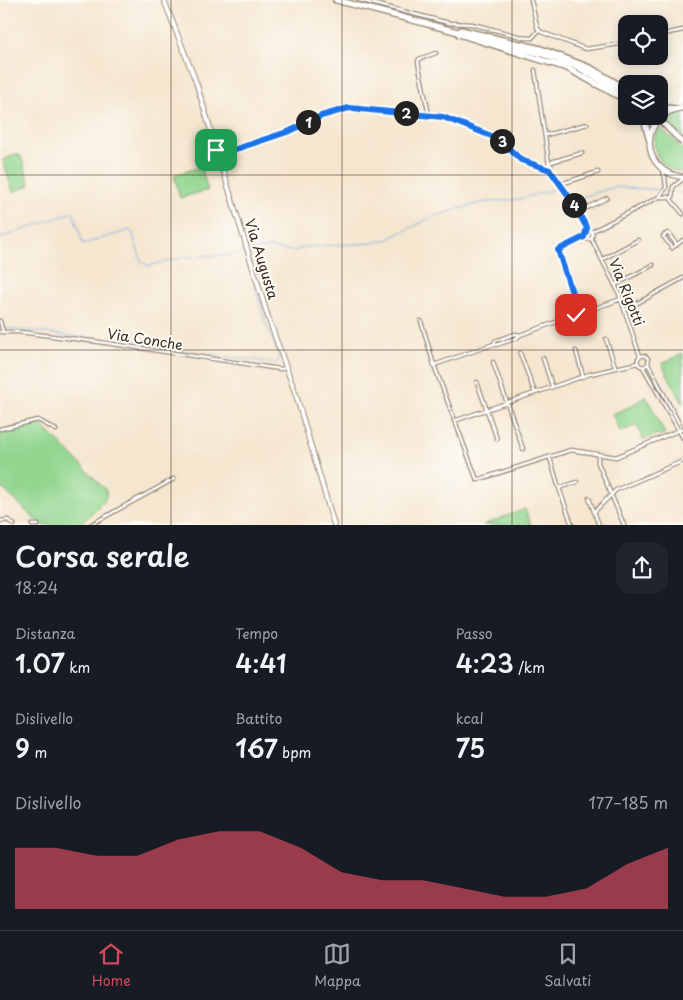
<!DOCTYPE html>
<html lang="it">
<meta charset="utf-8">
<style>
:root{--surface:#171b24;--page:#20242c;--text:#f1f3f6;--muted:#9ea1a6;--line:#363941;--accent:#d1495b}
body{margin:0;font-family:"Playpen Sans",sans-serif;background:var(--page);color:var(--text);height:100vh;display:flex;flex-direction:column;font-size:19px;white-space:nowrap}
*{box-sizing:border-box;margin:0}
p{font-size:16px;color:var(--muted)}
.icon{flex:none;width:28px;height:28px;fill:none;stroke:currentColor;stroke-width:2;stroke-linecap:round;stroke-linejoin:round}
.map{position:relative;height:525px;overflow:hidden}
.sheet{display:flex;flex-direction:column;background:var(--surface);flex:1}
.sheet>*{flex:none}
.controls{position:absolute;left:618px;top:15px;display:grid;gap:10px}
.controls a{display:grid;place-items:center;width:50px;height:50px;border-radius:10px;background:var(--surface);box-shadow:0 2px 12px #0003;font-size:25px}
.pin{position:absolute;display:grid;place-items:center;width:42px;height:42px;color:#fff;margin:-21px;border-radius:10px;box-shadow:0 2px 8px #0006}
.km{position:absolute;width:25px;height:25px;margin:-12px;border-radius:50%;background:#222;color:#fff;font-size:14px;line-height:25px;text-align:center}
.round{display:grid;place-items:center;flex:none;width:52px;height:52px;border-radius:15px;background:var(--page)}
.overview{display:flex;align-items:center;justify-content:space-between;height:85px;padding:0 15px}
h1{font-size:28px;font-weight:600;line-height:38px}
.metrics{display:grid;grid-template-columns:repeat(3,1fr);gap:8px;height:85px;padding:5px 15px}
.metrics div{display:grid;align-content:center}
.metrics b{font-size:25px;font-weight:600}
.metrics small{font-size:14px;font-weight:400}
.metrics p{font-size:14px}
.chart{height:140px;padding:10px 15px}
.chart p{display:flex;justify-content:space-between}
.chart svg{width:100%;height:90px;margin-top:5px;fill:var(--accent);opacity:.7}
.dock{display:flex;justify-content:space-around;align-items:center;height:70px;border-top:1px solid var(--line);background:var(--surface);font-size:14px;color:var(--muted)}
.dock a{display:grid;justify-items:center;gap:2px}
.dock .selected{color:var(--accent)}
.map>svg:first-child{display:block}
</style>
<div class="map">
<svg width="683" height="525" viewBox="0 0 683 525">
<rect width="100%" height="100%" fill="#fdfcf7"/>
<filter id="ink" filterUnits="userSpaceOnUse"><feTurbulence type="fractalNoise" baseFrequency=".02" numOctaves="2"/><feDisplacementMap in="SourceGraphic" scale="10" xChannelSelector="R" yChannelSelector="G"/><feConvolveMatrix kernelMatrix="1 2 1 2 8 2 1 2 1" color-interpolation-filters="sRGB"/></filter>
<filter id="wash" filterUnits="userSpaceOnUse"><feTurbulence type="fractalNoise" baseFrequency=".0096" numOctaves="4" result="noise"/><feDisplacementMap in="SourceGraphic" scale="20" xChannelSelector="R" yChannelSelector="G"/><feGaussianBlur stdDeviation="1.12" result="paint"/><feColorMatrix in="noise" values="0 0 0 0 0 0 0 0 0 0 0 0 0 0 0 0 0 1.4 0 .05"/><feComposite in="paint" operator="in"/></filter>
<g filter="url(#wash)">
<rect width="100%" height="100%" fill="#f5e6cf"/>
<path fill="#92d68f" stroke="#668056" d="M683,114V137L665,120L674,115Z
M659,126L683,149V172C659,171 647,146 659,126Z
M16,154L21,156L30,185L13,192L3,160Z
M201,167L208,190L180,198L174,175Z
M683,353V404L662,364Z
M646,396L665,434L659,436L658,434L643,440L637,425L620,432L612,414L629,407Z
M35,421L41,424L105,489L107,494L105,500L80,525H41L0,486V432Z
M525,509L531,525H483Z"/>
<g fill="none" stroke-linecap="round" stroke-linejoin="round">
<path stroke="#75aae3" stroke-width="1" d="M676,191L683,194
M576,199L614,187L662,190
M0,238L73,212L83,244L130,230L133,234L141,261L148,266L185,257L230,255L246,252
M248,251L270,248L293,251L307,247L372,243L386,240L435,216L479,203L520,199L559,188L569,202
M6,328L123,343
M128,344L276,363L279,359V355L264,319L250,263"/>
</g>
</g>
<g filter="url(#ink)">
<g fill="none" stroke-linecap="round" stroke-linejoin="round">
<defs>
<path id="street" d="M359,0L449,23L472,24L526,38H532L539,30
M531,0L537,27L541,32L586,49L626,43
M659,35L683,30
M535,70L549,164
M429,115L418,62L419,59L436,53
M546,135L587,124
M219,155L290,131L321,117L349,108L443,117L499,139L521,160L547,168
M551,162L582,153
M546.5 167a2.5 2.5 0 1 1 5 0a2.5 2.5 0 1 1-5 0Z
M550,170L570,198L587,230
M561,184L598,172
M660,197H669L683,214
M672,198L673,187L683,179
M578,212L607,198
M583.5 235a4.5 4.5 0 1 1 9 0a4.5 4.5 0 1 1-9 0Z
M591,232L659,197L666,188L665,177L661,169
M591,238L618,291L640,356
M677,245L668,233L663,236L672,248L683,240
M603,259L638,240
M615,285L653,265
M590,310L621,299
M625,310L683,278
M0,321L3,332
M421,321L434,365L477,480L571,450L616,457L682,429
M0,332H20L99,342L280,369L287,368
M606,339L615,366
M494,344L496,345L517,338L520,335
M576,351L583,376
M520,353L535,393
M637.5 361a5.5 5.5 0 1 1 11 0a5.5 5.5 0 1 1-11 0Z
M543,358L552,386
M493,362L523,449
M648,364L683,431
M434,365L494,344L495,341L515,334L520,335L576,315L578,311L558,250L584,237
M643,367L683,438
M477,382L497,439
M454,421L590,374L638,363
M0,429L38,420L56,430
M598,455V463L624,525
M550,458L559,488
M589,498L599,525
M595,511L616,490L683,461
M0,521L8,520L14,525
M32,525H38
M90,525L174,479
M572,525L559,488L577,482"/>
<path id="secondary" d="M164,0L196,82L268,317L296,395L334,525"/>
<path id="primary" d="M683,108C639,113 638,172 683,177"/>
<path id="highway" d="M336,0L542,54L578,67L626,95
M461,30L541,49L590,68L626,89
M459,34L567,68L626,100
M659,107L676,109
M643,116L649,138"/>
</defs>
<use href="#street" stroke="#988876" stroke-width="5"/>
<use href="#secondary" stroke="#988876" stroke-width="6"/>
<use href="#primary" stroke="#988876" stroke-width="7"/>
<use href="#highway" stroke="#988876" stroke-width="8"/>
<use href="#street" stroke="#fff" stroke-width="2.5"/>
<use href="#secondary" stroke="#fff" stroke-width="4"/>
<use href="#primary" stroke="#fff" stroke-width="4.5"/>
<use href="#highway" stroke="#fff" stroke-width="5"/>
<defs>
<path id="highway-bridge" d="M656,116L683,143"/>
</defs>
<use href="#highway-bridge" stroke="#988876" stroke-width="8" stroke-linecap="butt"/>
<use href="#highway-bridge" stroke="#fff" stroke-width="5"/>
</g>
</g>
<g fill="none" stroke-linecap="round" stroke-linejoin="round" filter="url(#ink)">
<defs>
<path id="route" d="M216,150L218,155L290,131L321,116L349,108L443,117L499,139L521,160L550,170L570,198L587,228L584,237L558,250L578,311L576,315"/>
</defs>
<use href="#route" stroke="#fff" stroke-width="10"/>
<use href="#route" stroke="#1a73e8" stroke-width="6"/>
</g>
<path fill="none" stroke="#3b2a1e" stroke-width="1" stroke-opacity="0.55" d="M171,0V525M342,0V525M512,0V525M0,175H683M0,350H683"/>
<g text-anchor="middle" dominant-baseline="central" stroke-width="4" stroke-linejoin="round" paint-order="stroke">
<g font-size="14" fill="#3b2a1e" stroke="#fdfcf7">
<text transform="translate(262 259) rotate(73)">Via Augusta</text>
<text transform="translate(627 292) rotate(68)">Via Rigotti</text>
<text transform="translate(145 339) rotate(9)">Via Conche</text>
</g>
</g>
</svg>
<div class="controls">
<a><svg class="icon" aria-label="locate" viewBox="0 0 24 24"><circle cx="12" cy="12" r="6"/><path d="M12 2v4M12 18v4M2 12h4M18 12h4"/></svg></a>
<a><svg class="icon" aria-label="layers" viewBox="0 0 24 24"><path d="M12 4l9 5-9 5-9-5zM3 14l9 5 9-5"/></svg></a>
</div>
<div class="pin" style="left:216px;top:150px;background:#1e9e55"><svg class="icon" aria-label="arrive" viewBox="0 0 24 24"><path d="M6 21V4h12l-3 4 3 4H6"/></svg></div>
<div class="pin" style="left:576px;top:315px;background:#d93025"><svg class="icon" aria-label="check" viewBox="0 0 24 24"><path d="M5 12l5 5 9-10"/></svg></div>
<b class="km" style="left:308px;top:122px">1</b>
<b class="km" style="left:406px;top:113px">2</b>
<b class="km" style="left:502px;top:141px">3</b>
<b class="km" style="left:574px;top:205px">4</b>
</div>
<section class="sheet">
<div class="overview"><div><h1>Corsa serale</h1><p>18:24</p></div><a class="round"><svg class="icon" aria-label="share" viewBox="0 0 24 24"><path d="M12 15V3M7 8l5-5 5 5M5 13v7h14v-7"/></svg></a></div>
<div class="metrics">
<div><p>Distanza</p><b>1.07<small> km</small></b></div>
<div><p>Tempo</p><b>4:41</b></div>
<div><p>Passo</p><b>4:23<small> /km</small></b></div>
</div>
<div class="metrics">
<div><p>Dislivello</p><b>9<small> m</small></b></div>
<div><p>Battito</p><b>167<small> bpm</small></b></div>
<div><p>kcal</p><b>75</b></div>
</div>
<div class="chart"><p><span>Dislivello</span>177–185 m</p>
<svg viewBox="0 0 160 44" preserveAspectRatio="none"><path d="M0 44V14L10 14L20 18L30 18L40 10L50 6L60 6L70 14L80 26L90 30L100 30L110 34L120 38L130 38L140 34L150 22L160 14V44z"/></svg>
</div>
</section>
<nav class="dock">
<a class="selected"><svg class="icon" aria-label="home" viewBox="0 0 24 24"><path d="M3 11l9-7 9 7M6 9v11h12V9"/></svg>Home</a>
<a><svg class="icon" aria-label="map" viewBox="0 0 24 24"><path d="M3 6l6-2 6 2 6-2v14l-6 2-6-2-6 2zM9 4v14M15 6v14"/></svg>Mappa</a>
<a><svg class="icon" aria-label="saved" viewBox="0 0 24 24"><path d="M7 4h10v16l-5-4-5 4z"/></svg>Salvati</a>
</nav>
